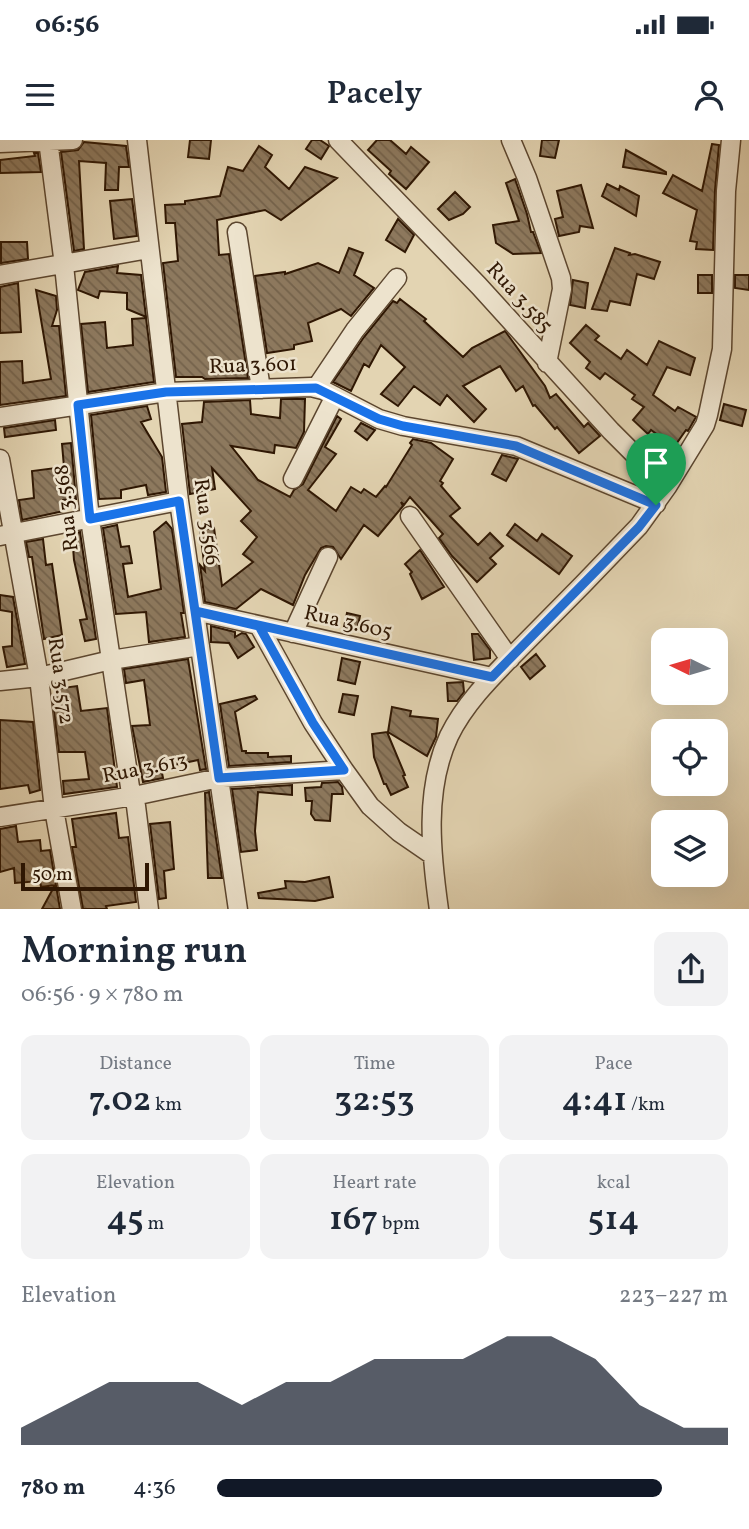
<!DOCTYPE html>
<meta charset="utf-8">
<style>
:root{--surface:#fff;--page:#f2f2f3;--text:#1f2937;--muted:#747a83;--accent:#111827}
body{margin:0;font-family:Vollkorn,serif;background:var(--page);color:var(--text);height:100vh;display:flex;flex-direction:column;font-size:26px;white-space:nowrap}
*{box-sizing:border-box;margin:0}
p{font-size:23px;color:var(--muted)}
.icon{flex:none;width:38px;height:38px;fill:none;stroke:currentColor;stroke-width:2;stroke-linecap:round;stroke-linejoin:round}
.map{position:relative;height:769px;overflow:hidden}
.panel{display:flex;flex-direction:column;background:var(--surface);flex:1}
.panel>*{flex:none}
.needle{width:46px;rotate:275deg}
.controls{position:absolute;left:651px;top:488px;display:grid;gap:14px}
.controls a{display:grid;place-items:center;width:77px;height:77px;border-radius:14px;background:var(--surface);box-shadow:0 7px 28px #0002;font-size:35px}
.scale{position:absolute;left:21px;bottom:18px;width:128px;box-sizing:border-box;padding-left:7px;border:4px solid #2f1703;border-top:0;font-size:19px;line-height:24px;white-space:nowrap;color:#2f1703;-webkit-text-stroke:5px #ede3cd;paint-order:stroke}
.pin{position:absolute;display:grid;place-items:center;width:60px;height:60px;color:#fff;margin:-72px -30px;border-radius:50% 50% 50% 0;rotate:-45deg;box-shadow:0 0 7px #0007}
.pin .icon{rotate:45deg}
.round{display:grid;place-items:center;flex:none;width:74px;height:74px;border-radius:14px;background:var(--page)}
.overview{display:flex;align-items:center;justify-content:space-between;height:119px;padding:0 21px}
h1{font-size:38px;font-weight:600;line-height:52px}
.figures{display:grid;grid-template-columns:repeat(3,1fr);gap:10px;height:119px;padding:7px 21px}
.figures div{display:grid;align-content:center;border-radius:14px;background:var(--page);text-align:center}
.figures b{font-size:35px;font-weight:600}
.figures small{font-size:19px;font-weight:400}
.figures p{font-size:19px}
.chart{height:196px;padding:14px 21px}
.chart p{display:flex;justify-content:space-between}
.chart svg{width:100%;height:126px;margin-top:7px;fill:var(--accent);opacity:.7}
ul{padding:0 21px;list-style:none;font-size:23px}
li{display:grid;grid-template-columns:112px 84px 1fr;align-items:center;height:52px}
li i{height:18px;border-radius:9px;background:var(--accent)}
.status{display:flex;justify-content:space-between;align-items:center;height:49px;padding:0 35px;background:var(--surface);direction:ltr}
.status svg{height:19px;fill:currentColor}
header{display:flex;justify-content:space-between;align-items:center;height:91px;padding:0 21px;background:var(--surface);font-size:32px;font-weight:600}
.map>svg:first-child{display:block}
</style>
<div class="status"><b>06:56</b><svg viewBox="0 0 49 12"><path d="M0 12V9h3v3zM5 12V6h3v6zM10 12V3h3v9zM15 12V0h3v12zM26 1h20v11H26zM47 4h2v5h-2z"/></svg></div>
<header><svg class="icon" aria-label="menu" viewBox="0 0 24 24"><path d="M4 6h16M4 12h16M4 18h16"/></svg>Pacely<svg class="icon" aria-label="person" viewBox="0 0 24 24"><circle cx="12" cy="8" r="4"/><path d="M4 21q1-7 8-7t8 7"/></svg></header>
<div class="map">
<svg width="749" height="770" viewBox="0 0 749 770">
<defs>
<pattern id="building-back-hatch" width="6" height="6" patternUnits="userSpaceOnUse" patternTransform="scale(1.75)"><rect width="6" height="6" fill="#8d795e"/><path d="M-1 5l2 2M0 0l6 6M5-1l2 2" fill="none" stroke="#74624b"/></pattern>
</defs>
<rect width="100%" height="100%" fill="#e3d4b2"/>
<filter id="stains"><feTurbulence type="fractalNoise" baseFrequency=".00286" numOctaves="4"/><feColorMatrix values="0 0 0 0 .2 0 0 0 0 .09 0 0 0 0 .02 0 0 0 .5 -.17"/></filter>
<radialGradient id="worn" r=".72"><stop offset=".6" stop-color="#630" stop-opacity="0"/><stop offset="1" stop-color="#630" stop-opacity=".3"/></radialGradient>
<path fill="url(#building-back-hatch)" stroke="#2f1703" stroke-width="2" d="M190,0H211L209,19L188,17Z
M312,0H320L329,6L321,19L306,9Z
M377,0H390L406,14L411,7L429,22L406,49L389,34L391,31L368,10Z
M542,0H559L555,18L540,16Z
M84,2L126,6L129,27H119L118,50H105L106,23L79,21L84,109L74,111L61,12L78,10Z
M712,4L719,5L715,50L713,110L696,109L697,102L690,101L697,70L663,53L673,35L702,51Z
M259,6L272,15L265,27L289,49L305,27L337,38L281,80L265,70L217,80L219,115L229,114L248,238L205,239L202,237H176L163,123L178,121L175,83H166L165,65L185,64V61L220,56L228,27L243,31Z
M626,10L666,32V34L623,27Z
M34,13H38L41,32L0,33V20L35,16Z
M515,39L527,74L531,92H533L541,113L513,114L496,103L493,85L519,81L506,43Z
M607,44L619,50L620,46L639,56L636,76L602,56Z
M581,45L593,88L580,86L579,92L559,96L555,79L563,77L557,51Z
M455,52L470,67L463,74L449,80L438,69Z
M132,59L137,96L114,99L110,61Z
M398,79L414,95L405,112L386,100Z
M1,102H27L28,119L1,123Z
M349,108L363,113L354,135L374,148L351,176L341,169L308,183L312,201L294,205V209L267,213L255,136L285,132V134L318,123L339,133Z
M615,108L630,113L629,115L635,114L660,122L654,139L637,134L630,165L610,161L607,171L592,169Z
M118,126L117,133L141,135L146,177L127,169V153L100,151L98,158L78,150L85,132Z
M698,135H712V153H698Z
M735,135H749V150L735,148Z
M573,140L588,143L585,168L570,165Z
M18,143L21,192L0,193V147Z
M36,150L56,156L57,170L52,186H59L66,256L0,265V222L22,221L23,243L51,239Z
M400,159L426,179L424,181L463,217L472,208L505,191L545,246L550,258L556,254L584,287L588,283L600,296L579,313L557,287L555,289L535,265L533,266L523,246L516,251L500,226L463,246L486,269L474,282L447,255L440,265L414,246L398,266L381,254L405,227L381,205L369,227L364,224L351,251L333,242L364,197L393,161L397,163Z
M146,178L154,242L88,252L81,184L105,182L107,208L133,205L132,179Z
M586,185L599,196L595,200L621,219L627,210L647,225L659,201L695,218L690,235L667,227L653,255L675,271L678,267L696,277L688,291L686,290L674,307L651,290L648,294L633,280L644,267L632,259L635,255L605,233L600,239L586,228L590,222L570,203Z
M281,259H305L304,292L296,308L275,305L274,313L231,306L258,340L290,357L294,350L303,344L337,276L341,279L325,307L336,314L308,350L336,371L351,347L361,353L364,349L376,357L385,346L386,347L412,305L410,303L413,299L431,303L453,319L440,341L443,343L441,346L460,368L450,376L478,405L490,393L503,406L490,418L496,424L477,442L452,416L439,398L443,394L410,357L404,365L401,362L403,366L378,396L364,385L341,419L333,407L326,406L321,408L305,435L293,465L261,449L236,469L205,462L200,425L205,431L200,390L214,388L222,446L253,422L243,414L257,397L241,381L251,371L212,328L215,349L190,354L182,284L202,282L204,262L250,260L251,274L280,278Z
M724,264L746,270L742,286L720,280Z
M147,266L151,279L141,282L162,317L166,352L148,355L146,345L121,350V358L99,359L91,275Z
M55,280L56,290L5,297L4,288Z
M361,283L375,290L367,300L355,291Z
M71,303L76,359L63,360L64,371L22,380L19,360L34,358L32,331L64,327L62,304Z
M502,315L518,319L506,341L492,334Z
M166,382L172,389L184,473H181L185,497L149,502L146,472L116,474L103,388L117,385L121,407L129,406L132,423L123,424L128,457L161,449L154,392Z
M515,384L537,401L542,394L572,416L559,434L507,395Z
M80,392L96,499L85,501L80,480L87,479L74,420L72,394Z
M43,399L46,425L52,424L62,495L44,499L32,417H29L26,402Z
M420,410L444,447L422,459L410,434L412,432L405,424Z
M0,455L13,457L25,524L7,527L3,507L12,506V472L0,470Z
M347,473L360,476L357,490L344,487Z
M211,486L235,492V497L242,493L246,494L254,507L238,518L229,503L211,502Z
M472,494H478L490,510V518L474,520Z
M536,514L545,526L530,539L521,527Z
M342,518L360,522L355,544L338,540Z
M188,519L206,629L200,630L198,620L161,628L163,638L143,642L132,586L150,585L144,540L126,543L124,529Z
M463,542L464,552L457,561H448L447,543Z
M77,546L81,571L107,568L117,647L64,654L63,641L89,639L85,612H59L53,563H57L55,549Z
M343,554L358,556L354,575L339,572Z
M255,556L257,559L235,572L242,611H246V613H268V617L291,616V622L229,626L220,564Z
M392,567L411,571L410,576L438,579L436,597L427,616L388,592Z
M0,580L33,582L40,650L30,653L28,645L0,649Z
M387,592L405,635L403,636L408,647L391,655L386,644H384L374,617L372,594Z
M338,642L342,647L343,654H332L330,681L315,680L311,674L312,661H306L305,648L321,647L322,643Z
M292,645V655L258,652L255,691L257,710L241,712L232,649Z
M209,652L222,738H208L205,653Z
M116,673L119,698L128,697L136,762L106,766L107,769H83L72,707H76L72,679Z
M170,682L174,729L164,731L166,758L159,759L150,684Z
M16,686L18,702L40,700L41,711L50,710L60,769H42L55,745L41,747L40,741L15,743L14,728L0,732V689Z
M329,737L333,757L315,761L259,758L258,753L286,748L285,741L305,742Z"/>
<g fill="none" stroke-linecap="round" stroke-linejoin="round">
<defs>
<path id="minor" d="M48,0L64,125L90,379L130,647L136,666L149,770
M137,0L179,361L238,770
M338,0L479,146L611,291L667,347
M511,0L527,38L561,138L562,149L547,223
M0,3L73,0
M237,92L261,249
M0,135L149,109
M316,248L355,190L397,138
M0,277L166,252L311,247L323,250L379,279L403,286L516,306L656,364
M0,319L39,537L54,669L72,770
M293,339L335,256
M410,376L510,519
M0,396L179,361
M195,471L492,537
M259,486L313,583L344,630
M293,493L328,417
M0,541L39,537L111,520L200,506
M0,677L134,656L219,638L344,630L370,666L399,692L431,714
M439,770C431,713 424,650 449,596C467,559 499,530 527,501C565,463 602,425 639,386L667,347L705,285L708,275L722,209L726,51L731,0"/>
</defs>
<use href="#minor" stroke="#5c462f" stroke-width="21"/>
<use href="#minor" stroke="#ede3cd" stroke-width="18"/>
</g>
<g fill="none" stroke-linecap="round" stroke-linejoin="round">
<defs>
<path id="route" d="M656,365L516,306L403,286L379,279L316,248L166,252L78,265L90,379L179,361L195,471L259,486L313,583L344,630L219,638L195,471L492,537L639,387L656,365"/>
</defs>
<use href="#route" stroke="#fff" stroke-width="14"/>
<use href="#route" stroke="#1a73e8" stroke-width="9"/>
</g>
<g text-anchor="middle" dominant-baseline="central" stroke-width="5" stroke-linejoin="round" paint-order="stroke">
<g font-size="21" fill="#2f1703" stroke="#ede3cd">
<text transform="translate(519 158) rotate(48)">Rua 3.585</text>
<text transform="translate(253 226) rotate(-2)">Rua 3.601</text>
<text transform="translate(67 368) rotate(-97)">Rua 3.568</text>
<text transform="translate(206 382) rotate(82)">Rua 3.566</text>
<text transform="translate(348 483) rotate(13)">Rua 3.605</text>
<text transform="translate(60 541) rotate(82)">Rua 3.572</text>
<text transform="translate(145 629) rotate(-11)">Rua 3.613</text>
</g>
</g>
<rect width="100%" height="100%" filter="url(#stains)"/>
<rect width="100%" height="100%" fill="url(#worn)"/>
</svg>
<div class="controls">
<a><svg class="needle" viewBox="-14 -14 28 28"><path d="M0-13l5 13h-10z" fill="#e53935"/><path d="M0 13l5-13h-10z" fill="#747a83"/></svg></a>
<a><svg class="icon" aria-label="locate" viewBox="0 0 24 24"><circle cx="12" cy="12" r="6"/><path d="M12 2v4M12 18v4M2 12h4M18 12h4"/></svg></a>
<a><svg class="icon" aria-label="layers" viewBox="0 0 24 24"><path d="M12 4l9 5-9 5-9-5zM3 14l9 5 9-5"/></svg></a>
</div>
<div class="scale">50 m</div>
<div class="pin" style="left:656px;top:365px;background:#1e9e55"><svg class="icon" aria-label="arrive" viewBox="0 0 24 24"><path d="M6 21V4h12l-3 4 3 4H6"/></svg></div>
</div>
<section class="panel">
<div class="overview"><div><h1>Morning run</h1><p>06:56 · 9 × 780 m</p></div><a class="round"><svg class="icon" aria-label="share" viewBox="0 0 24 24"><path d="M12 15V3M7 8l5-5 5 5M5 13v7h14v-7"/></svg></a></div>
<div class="figures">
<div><p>Distance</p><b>7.02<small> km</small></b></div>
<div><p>Time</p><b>32:53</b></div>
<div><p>Pace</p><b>4:41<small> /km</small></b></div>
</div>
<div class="figures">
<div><p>Elevation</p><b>45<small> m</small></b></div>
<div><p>Heart rate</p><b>167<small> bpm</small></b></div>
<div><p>kcal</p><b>514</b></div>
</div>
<div class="chart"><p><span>Elevation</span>223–227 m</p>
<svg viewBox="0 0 160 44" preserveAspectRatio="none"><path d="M0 44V38L10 30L20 22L30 22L40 22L50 30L60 22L70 22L80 14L90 14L100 14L110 6L120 6L130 14L140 30L150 38L160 38V44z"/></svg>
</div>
<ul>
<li><b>780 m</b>4:36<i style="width:87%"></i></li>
</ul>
</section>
